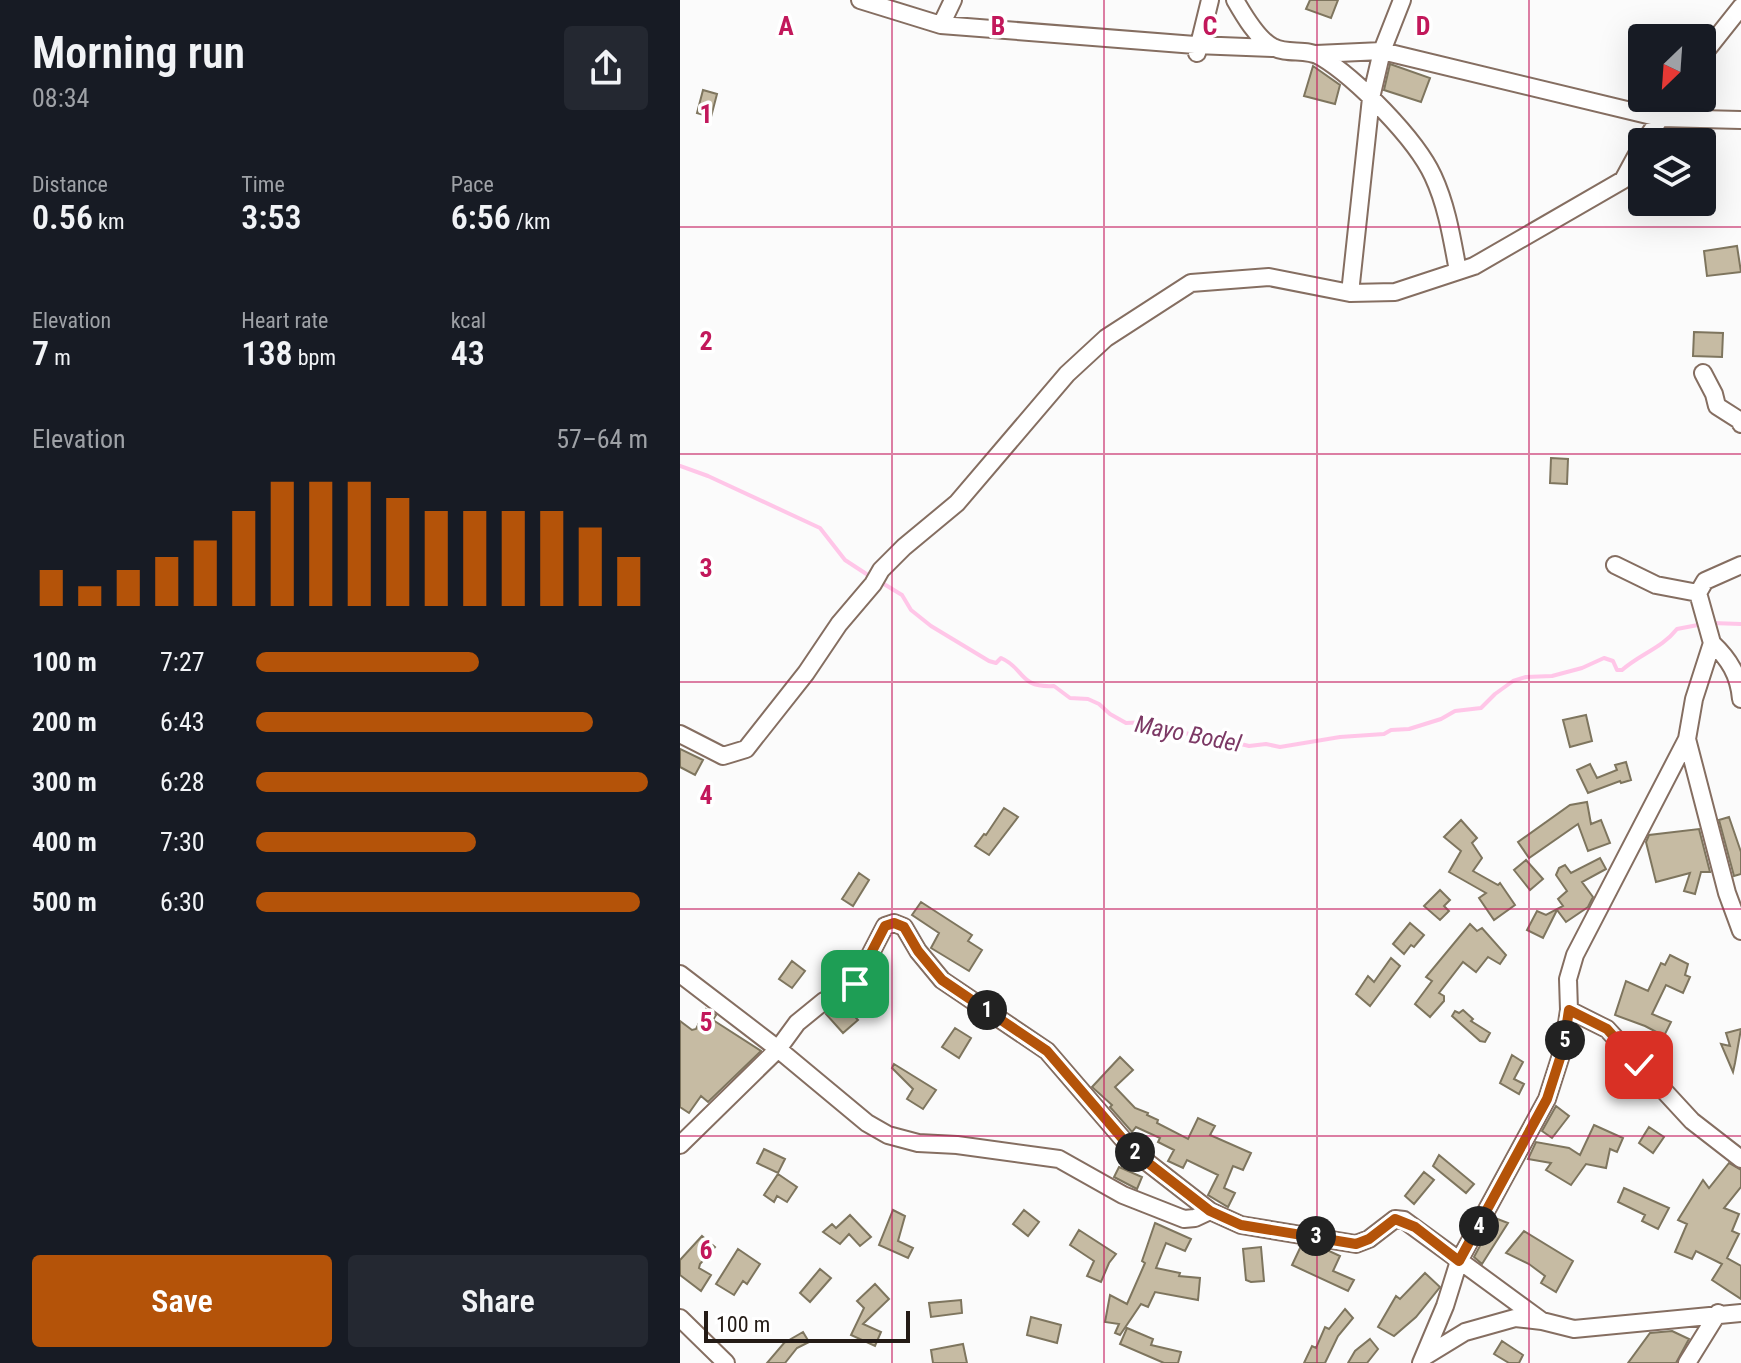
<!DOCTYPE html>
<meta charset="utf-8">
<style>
:root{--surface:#171b24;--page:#242831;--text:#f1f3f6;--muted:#9ea1a6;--accent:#b45309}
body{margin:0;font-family:"Roboto Condensed",sans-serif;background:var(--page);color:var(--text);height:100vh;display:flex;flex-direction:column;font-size:30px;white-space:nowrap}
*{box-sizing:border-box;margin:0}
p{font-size:26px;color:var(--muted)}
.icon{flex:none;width:44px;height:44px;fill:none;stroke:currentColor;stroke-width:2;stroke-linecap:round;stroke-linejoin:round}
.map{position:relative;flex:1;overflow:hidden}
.panel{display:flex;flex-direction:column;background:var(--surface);width:680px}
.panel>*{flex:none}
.needle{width:52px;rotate:205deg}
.tools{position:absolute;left:948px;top:24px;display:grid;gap:16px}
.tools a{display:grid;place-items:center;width:88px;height:88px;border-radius:8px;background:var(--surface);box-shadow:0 8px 32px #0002;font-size:40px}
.scale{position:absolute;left:24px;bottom:20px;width:206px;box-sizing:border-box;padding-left:8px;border:4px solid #241b16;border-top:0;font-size:22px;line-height:28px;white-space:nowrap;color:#241b16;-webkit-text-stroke:6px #fff;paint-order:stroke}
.pin{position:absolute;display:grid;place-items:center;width:68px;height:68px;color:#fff;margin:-34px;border-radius:16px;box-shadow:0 4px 12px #0006}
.km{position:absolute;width:40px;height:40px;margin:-20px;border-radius:50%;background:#222;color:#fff;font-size:22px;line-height:40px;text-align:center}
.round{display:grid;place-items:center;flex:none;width:84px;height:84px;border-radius:8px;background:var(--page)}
.overview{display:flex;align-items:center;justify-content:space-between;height:136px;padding:0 32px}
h1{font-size:44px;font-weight:600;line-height:60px}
.metrics{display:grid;grid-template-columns:repeat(3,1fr);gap:12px;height:136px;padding:8px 32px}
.metrics div{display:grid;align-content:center}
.metrics b{font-size:34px;font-weight:600}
.metrics small{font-size:22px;font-weight:400}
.metrics p{font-size:22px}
.chart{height:224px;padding:16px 32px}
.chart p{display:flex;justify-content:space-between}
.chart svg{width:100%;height:144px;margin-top:8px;stroke:var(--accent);stroke-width:6}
.cta{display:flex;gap:16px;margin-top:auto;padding:16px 32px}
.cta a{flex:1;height:92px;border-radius:8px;background:var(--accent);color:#fff;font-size:32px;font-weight:600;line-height:92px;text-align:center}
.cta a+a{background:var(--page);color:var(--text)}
ul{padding:0 32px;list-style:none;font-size:26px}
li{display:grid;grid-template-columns:128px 96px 1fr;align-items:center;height:60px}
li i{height:20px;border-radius:10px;background:var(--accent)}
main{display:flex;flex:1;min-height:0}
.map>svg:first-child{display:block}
</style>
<main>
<section class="panel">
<div class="overview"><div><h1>Morning run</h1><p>08:34</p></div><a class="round"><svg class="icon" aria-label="share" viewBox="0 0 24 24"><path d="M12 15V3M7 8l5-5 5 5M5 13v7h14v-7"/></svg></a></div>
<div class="metrics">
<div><p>Distance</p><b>0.56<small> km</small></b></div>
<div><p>Time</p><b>3:53</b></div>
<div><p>Pace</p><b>6:56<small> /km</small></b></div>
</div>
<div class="metrics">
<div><p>Elevation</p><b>7<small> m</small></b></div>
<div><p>Heart rate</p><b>138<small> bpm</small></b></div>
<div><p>kcal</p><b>43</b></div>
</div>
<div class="chart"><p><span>Elevation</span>57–64 m</p>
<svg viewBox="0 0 160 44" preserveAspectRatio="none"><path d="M5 44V33M15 44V38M25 44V33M35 44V29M45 44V24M55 44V15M65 44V6M75 44V6M85 44V6M95 44V11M105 44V15M115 44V15M125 44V15M135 44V15M145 44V20M155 44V29"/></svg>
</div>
<ul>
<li><b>100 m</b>7:27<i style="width:57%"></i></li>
<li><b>200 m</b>6:43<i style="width:86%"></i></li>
<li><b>300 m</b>6:28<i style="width:100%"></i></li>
<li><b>400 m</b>7:30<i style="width:56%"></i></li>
<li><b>500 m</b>6:30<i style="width:98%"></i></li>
</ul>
<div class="cta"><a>Save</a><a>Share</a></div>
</section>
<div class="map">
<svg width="1061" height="1363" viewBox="0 0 1061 1363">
<rect width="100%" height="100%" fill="#fbfbfb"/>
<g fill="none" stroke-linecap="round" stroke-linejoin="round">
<path stroke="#ffc6e8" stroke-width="4" d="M0,466L28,476L140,528L165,560L191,577
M199,581L222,595L231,610L251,626L309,661L316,663L321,658C345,668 338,688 374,686L390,698L408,699L419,704L430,714L446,723L468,722L512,735L528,736L569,746L586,744L600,747L660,737L704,734L711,730L729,729L761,719L775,711L801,708L815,694L833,681L846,677L872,676L902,668L924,658L933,661L937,670H942C960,654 982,648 997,629L1023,624
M1032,623L1061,624"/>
</g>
<path fill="#c6bba3" stroke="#7e755e" stroke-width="2" d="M630,0H658L651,18L626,9Z
M710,64L750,78L741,102L704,90Z
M633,66L660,85L655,104L624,96Z
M23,90L37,94L31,117L17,113Z
M1057,246L1061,272L1027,276L1024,251Z
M1014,332L1043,333L1042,357L1013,356Z
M871,458L888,459L887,484L870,483Z
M906,715L912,741L890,747L883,720Z
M0,749L23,760L15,775L0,767Z
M946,762L951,780L941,783L940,781L908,793L897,770L910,764L917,778L937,770L935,765Z
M907,802L911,824L921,820L930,843L908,851L898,824L849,858L838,842L890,805Z
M324,808L338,817L309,855L295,846L304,834L306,835Z
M1049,817L1061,852V874L1054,876L1039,820Z
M781,820L797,838L792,843L802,858L793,871L818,885L820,883L835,905L814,920L799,898L806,893L769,872L781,851L764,837Z
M1019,829L1030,872H1021L1015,894L1004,891L1010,873L976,882L966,842L969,835Z
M920,858L926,869L902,882L913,897L908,907L886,922L877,910L863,938L847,930L857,911L866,915L883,906L878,899L887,891L876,875L879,868L885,865L891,873Z
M846,860L863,879L850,890L834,870Z
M179,873L189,880L173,906L162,899Z
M760,890L770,900L764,906L769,911L760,920L744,906Z
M241,902L292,935L288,941L302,950L289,971L251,948L259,933L232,915Z
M730,923L744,935L734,947L731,945L724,954L713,944Z
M790,924L797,931L802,928L826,955L820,964L808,957L796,972L783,962L759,993L764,996V1001L750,1017L735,1004L752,981L746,977Z
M990,955L1008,964L1005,975L1010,977L1003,993L986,985L972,1014L991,1022L984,1036L965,1026L935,1015L946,981L968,991L981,963L985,965Z
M711,958L720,966L690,1006L676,994L688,976L694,982Z
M112,961L125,971L112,988L99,979Z
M164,1005L178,1020L163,1033L146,1014Z
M26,1009L36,1015L33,1020L81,1051L28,1102L21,1096L9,1113L0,1107V1021L12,1030L16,1029Z
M783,1010L793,1019L791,1021L810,1033L805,1042L800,1041L772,1016L775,1011L779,1013Z
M275,1028L291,1038L279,1058L262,1047Z
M1061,1029L1055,1063L1053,1072L1041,1044L1050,1046L1046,1033Z
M832,1055L843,1062L834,1079L844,1084L839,1094L820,1083Z
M440,1057L453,1070L435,1087L455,1108L468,1113L467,1115L478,1120L477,1123L508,1139L518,1118L535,1126L530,1135L571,1153L563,1170L553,1166L544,1188L555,1193L548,1207L528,1195L538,1175L507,1160L503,1168L488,1161L494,1150L478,1142L480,1138L456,1127L452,1132L430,1107L432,1105L412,1087Z
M214,1064L256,1090L243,1109L227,1099L233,1089L212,1068Z
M876,1106L889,1116L872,1138L862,1131Z
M914,1125L943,1138L937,1152L930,1149L926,1168L906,1164L891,1185L866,1170L871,1163L848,1159L856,1142L889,1148L900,1155Z
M969,1127L984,1137L973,1153L959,1143Z
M84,1149L105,1159L98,1173L77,1163Z
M759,1155L794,1184L786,1193L753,1166Z
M1049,1163L1061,1170V1187L1044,1208L1059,1214L1052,1231L1059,1234L1047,1258L1061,1266V1299L1032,1280L1042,1264L1016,1251L1012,1259L995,1252L1007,1224L998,1220L1023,1180L1029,1188Z
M439,1167L462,1177L457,1189L434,1177Z
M744,1172L754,1180L734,1204L725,1196Z
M98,1174L117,1187L107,1202L97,1196L94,1202L84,1195Z
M944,1188L989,1208L978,1229L962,1221L965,1215L938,1202Z
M213,1210L225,1216L218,1241L233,1248L228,1258L199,1245Z
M344,1210L359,1222L348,1236L333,1224Z
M170,1215L191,1237L180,1246L169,1234L160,1244L143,1232L152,1224L156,1228Z
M815,1218L828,1223L802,1264L794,1257Z
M475,1223L511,1239L505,1251L486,1243L476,1268L500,1273L499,1276L520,1278L518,1300L475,1292L468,1307L461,1304L440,1335L435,1333L439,1324L425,1322L430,1295L447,1304L465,1263L462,1261Z
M399,1230L436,1254L429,1263L421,1282L407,1276L414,1261L390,1245Z
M844,1231L893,1261L876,1292L861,1283L865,1276L849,1264L826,1253Z
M22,1236L35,1247L20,1264L19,1268L31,1275L21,1291L0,1275V1260Z
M618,1245L647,1250L660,1256L653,1271L674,1280L668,1291L612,1265L621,1246Z
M581,1247L584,1281L571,1282L566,1280L563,1249Z
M58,1249L80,1264L67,1284L63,1281L54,1295L36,1284Z
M140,1269L151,1278L130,1302L120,1293Z
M745,1273L760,1287L736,1317L714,1336L698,1327L716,1296L720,1299Z
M195,1284L209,1299L183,1324L201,1332L195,1346L171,1335L184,1308L177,1301Z
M281,1300L282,1313L251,1317L249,1303Z
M665,1309L673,1318L658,1336L645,1363H624L632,1346L636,1348L645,1327L649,1329Z
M351,1317L381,1325L377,1343L347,1335Z
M447,1328L473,1339L471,1345L501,1352L498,1363H484L440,1344Z
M992,1331L1009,1339L996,1363H948L970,1333Z
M123,1332L129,1342L117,1348L105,1363H87L104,1343Z
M690,1339L698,1349L687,1363H668L675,1351Z
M822,1341L843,1355L839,1363H829L814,1354Z
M283,1344L287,1363H253L251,1350Z"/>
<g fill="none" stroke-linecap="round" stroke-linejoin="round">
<defs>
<path id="street" d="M180,0L261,25L273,0
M555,0C563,14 578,40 593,47C607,55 627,48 641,57C676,78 736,139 753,176C767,206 772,239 778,271
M261,25L515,45L593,48
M517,53L530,0
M636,54L702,51L980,118L1061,120
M1022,56L1061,7
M964,142L994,98
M670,293L691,98L702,51L722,0
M1023,373L1034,394L1037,406L1059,420L1061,424
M935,565L976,585L1018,593
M1061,565L1025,581L1018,593L1032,643L1014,699L1007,739L1047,893L1061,931
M1032,643C1049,659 1059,675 1061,699
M0,734L43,756L66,749L126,673L159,624L193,584L201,570L224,547L277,503L387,374L426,338L511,283L589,277L670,293L715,292L794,266L943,180L962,145
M1007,739L895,955L888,979L889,1010L927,1029L1012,1121L1061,1159
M0,974L98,1049L187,1123L208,1135L238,1143L277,1145L379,1159L443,1195L504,1219L515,1218L530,1211
M0,1145L98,1049L117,1023L144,1001L163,993L175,984L205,926L214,923L224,927L238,951L262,980L367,1051L454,1152L530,1211L561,1225L676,1244L689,1239L715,1219L724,1220L862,1321
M0,1318L46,1363
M744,1357L785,1332L835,1318L862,1321L894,1329L1061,1313
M741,1363L765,1306L779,1261L867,1099L883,1049L889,1010
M1007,1363L1038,1313"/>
</defs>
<use href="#street" stroke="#856e61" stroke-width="20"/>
<use href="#street" stroke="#fff" stroke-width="16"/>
</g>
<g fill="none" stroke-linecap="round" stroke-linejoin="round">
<defs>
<path id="route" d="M175,984L205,926L214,923L224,927L238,951L262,980L367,1051L454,1152L530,1211L561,1225L676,1244L689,1239L715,1219L735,1227L779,1261L867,1099L883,1049L889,1010L927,1029L959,1065"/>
</defs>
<use href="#route" stroke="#fff" stroke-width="16"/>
<use href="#route" stroke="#b45309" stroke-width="10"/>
</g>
<path fill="none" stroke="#c2185b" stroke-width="2" stroke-opacity="0.55" d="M212,0V1363M424,0V1363M637,0V1363M849,0V1363M0,227H1061M0,454H1061M0,682H1061M0,909H1061M0,1136H1061"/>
<g text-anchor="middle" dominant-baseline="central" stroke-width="7" stroke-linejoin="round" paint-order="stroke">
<g font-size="24" font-style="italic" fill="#7c3965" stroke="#fff">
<text transform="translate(508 734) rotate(11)">Mayo Bodel</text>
</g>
</g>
<g font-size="26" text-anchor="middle" font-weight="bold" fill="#c2185b" stroke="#fff" stroke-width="7" stroke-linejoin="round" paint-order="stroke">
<text x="106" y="35">A</text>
<text x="318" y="35">B</text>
<text x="530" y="35">C</text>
<text x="743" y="35">D</text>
<text x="26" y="123">1</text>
<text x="26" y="350">2</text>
<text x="26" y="577">3</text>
<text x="26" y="804">4</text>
<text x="26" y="1031">5</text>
<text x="26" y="1259">6</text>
</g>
</svg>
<div class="tools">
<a><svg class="needle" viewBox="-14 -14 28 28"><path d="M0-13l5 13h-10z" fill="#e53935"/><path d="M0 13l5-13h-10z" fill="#9ea1a6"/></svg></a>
<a><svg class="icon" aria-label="layers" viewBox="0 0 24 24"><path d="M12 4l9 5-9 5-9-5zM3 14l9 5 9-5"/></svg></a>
</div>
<div class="scale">100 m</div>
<div class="pin" style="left:175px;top:984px;background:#1e9e55"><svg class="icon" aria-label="arrive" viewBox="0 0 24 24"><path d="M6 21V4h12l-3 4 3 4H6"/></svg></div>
<div class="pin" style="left:959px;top:1065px;background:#d93025"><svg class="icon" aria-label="check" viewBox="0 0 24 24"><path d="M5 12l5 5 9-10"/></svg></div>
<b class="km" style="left:307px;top:1010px">1</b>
<b class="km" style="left:455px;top:1152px">2</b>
<b class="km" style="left:636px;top:1236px">3</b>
<b class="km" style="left:799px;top:1226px">4</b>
<b class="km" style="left:885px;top:1040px">5</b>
</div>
</main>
